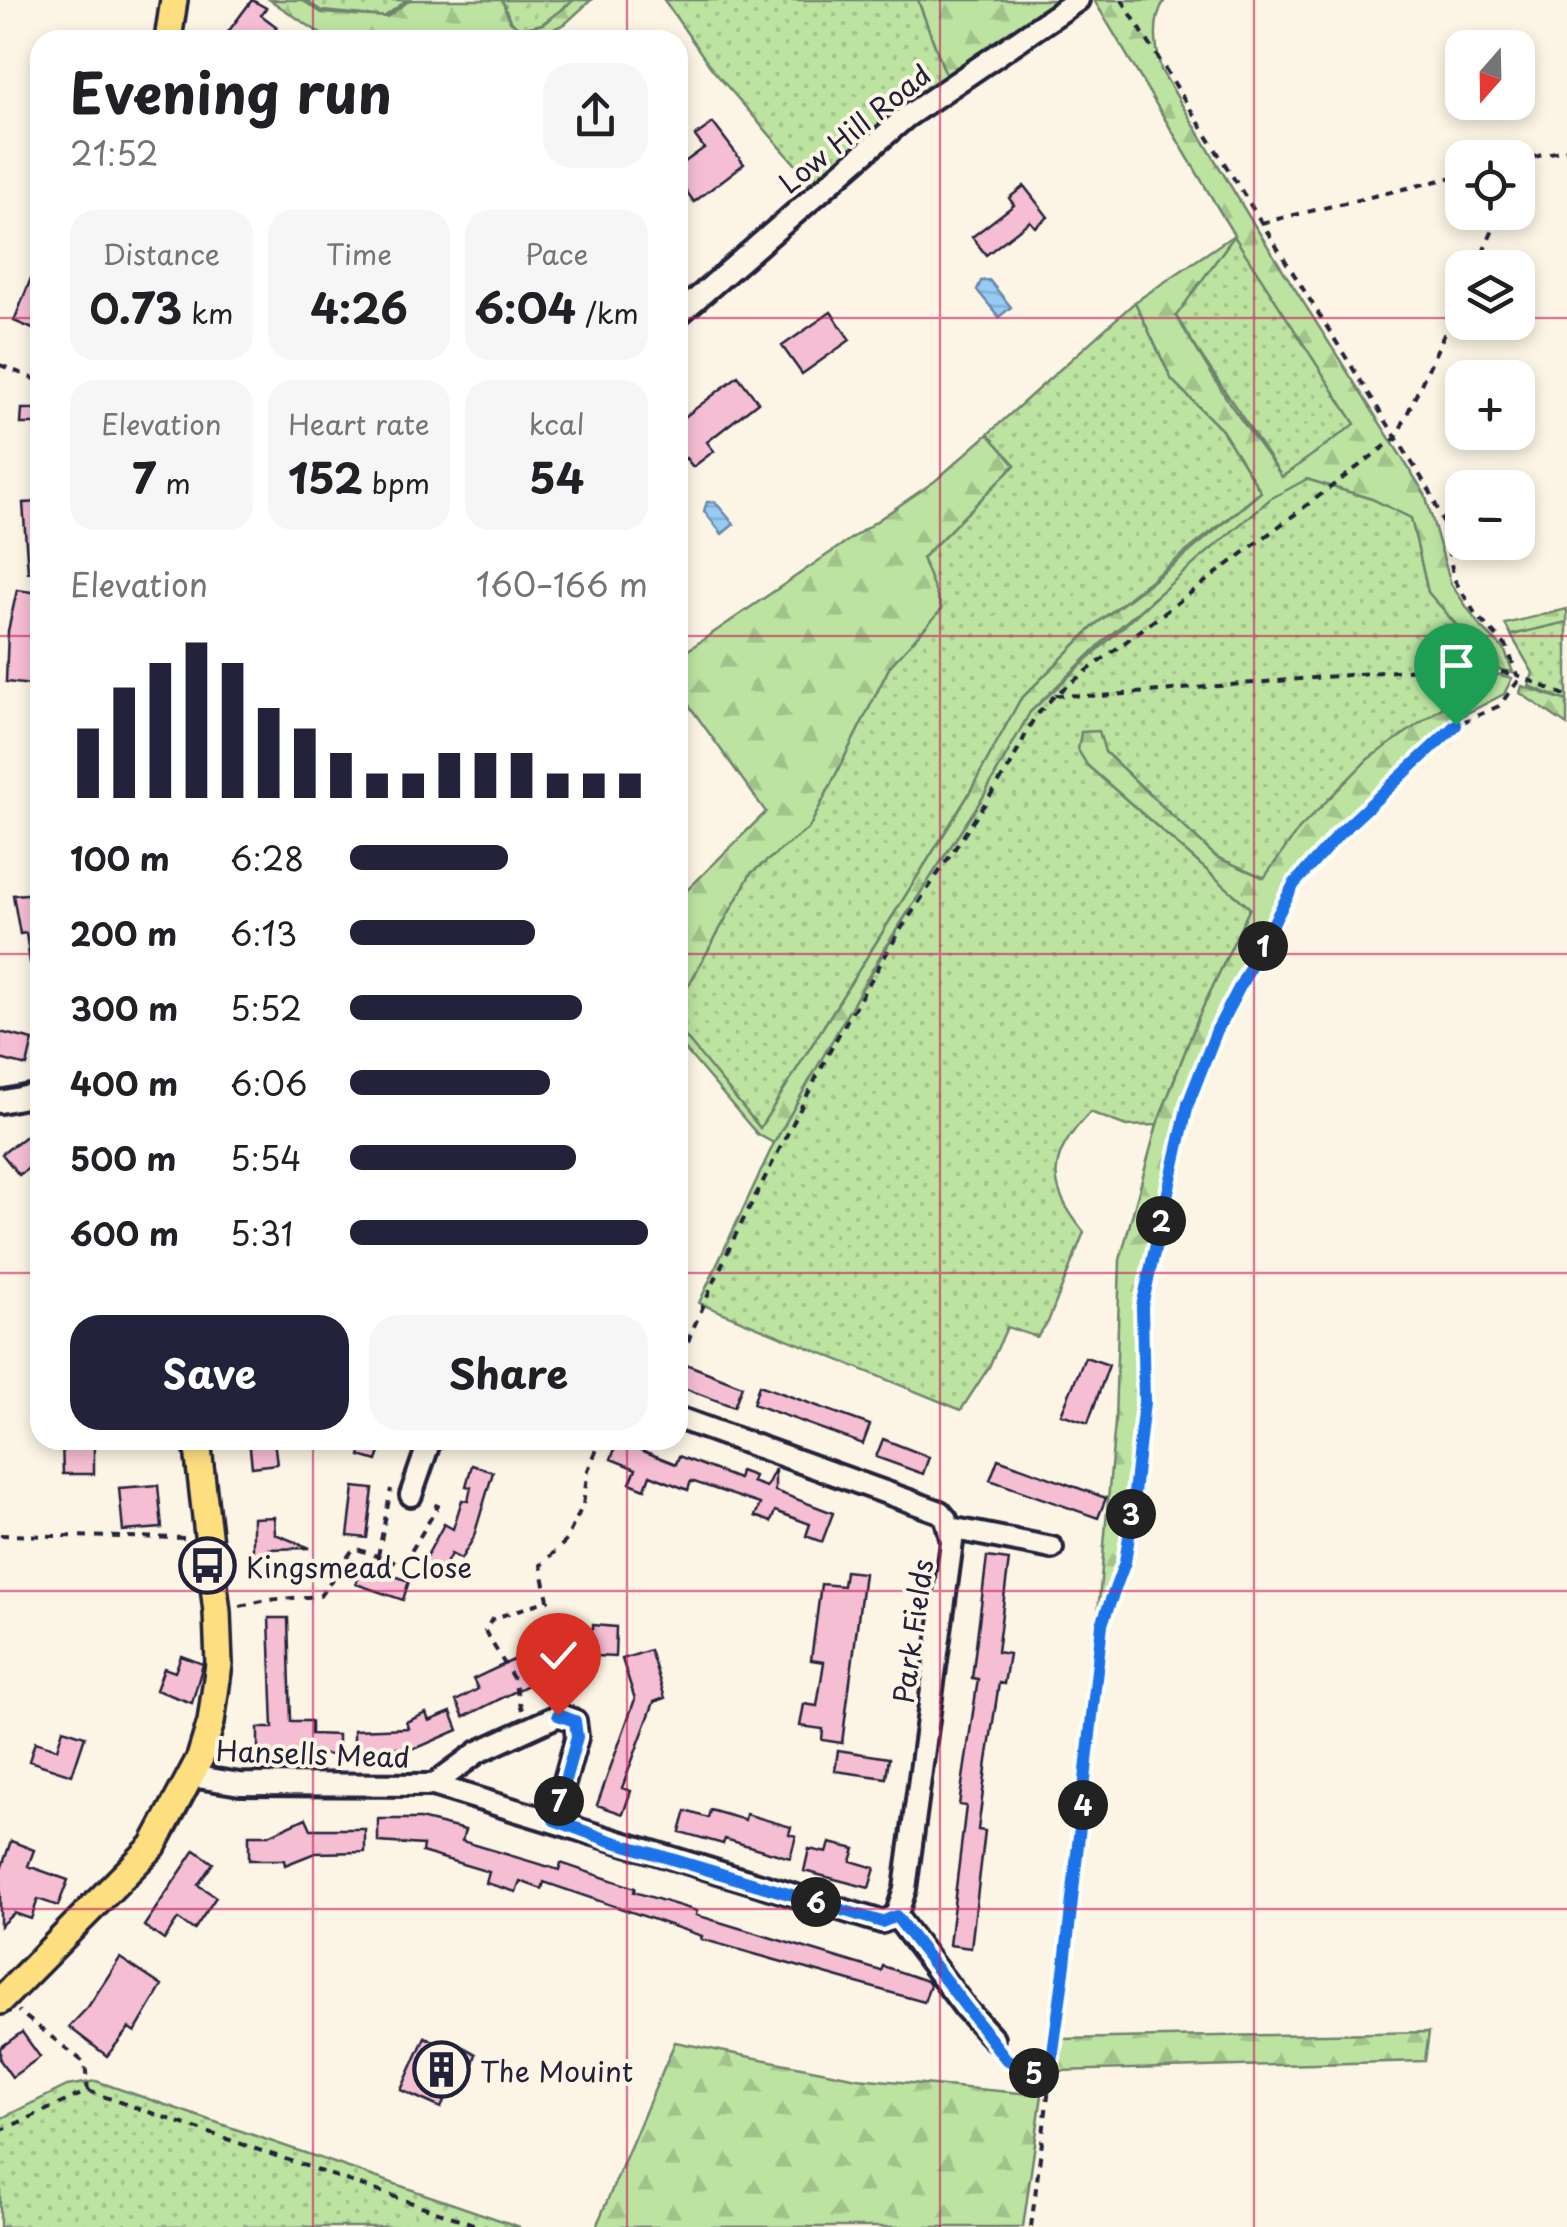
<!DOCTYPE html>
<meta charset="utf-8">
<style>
:root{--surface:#fff;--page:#f6f6f6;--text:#202124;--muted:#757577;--accent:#22223b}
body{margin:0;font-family:"Playpen Sans",sans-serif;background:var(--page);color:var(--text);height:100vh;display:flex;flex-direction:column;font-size:38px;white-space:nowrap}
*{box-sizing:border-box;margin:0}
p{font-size:32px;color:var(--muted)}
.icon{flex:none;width:55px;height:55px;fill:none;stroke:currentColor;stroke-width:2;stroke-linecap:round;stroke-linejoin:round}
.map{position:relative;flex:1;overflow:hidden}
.drawer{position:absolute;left:30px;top:30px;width:658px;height:1420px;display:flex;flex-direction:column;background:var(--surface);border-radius:30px;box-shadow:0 5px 15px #0003}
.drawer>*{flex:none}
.needle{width:65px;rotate:200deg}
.controls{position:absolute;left:1445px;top:30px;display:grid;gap:20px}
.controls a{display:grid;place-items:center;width:90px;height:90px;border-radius:20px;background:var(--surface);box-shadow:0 5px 15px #0003;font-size:50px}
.pin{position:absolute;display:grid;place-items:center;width:85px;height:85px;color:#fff;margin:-102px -42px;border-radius:50% 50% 50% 0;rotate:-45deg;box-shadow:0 0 10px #0007}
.pin .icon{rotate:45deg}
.km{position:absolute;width:50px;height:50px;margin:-25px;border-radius:50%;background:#222;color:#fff;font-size:28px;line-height:50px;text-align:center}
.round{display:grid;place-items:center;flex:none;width:105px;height:105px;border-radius:30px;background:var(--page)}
.summary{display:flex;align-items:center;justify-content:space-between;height:170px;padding:0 40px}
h1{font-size:55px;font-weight:700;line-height:75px}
.metrics{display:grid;grid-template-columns:repeat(3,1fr);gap:15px;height:170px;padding:10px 40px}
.metrics div{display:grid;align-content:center;border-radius:25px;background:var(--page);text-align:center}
.metrics b{font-size:42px;font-weight:700}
.metrics small{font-size:28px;font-weight:400}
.metrics p{font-size:28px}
.chart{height:280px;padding:20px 40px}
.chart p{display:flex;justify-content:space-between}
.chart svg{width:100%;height:180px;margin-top:10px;stroke:var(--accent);stroke-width:6}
.primary-button{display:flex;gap:20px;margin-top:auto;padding:20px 40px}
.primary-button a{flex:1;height:115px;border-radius:30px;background:var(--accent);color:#fff;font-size:40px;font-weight:700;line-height:115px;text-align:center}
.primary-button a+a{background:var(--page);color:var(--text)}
ul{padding:0 40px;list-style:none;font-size:32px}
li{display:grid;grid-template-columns:160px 120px 1fr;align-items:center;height:75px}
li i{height:25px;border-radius:12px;background:var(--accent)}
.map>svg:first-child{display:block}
</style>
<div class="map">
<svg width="1567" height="2227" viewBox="0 0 1567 2227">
<defs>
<pattern id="grass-dots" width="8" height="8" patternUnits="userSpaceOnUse" patternTransform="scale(2.5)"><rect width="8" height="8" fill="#bce4a0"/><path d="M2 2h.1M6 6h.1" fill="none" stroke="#a1c38b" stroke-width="1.8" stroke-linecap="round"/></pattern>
<pattern id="forest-firs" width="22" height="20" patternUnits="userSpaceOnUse" patternTransform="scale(2.5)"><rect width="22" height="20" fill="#bce4a0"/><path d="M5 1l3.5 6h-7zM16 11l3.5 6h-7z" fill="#a1c38b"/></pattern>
<pattern id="water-rules" width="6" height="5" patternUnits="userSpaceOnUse" patternTransform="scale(2.5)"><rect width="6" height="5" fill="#96cbf4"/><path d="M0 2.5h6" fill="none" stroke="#81aed2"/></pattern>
</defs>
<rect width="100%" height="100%" fill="#fcf5e5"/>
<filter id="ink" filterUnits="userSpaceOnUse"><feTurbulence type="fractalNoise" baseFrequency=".01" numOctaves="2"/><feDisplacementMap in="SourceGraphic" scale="20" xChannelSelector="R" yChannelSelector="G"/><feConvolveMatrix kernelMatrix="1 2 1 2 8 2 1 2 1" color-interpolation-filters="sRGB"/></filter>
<g filter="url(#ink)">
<path fill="url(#grass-dots)" stroke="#6f836e" stroke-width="2.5" d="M304,0H407L384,17L322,11Z
M502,0H574L542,24L521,29L510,21Z
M664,0H918L950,86L818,190L712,69Z
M1235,235L1356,425L1282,477L1175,316Z
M1135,302L1172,380L1222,430L1261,492L1096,624L1020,700L966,799L760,1128L682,1034L681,999L751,873L809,828L890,666L941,609L922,558L1015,465L988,434Z
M1306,479L1372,499L1411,518L1428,592L1493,668L1300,829L1265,878L1216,857L1105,752L1087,765L1250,908L1198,1018L1157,1125L1126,1126L1090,1112C1048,1157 1045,1184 1084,1232L1048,1322L1037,1337L1007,1327L989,1367L961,1410L699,1303L774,1143L831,1040L925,884L983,797L1030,712L1187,568L1270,498Z
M1567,622V701L1529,686L1533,673L1511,635Z
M96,2081L520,2227H0V2119L67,2086Z"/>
<path fill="url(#forest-firs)" stroke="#6f836e" stroke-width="2.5" fill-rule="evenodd" d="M270,0H302L322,13L387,17L410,0H502L510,21L521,29L543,24L574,0H591L565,24L529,40H330Z
M918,0H1070L950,86Z
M1094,0H1165C1151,20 1156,48 1161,70L1248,215L1425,494L1451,584L1479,625L1504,649L1513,672L1493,668L1428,592L1411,518L1372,499L1307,479L1270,499L1107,638L1030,712L983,797L884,949L774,1143L757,1134L678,1041V899L766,812L678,690V657L935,481L988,434L1015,465L922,558L942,609L890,666L809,828L751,873L681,999L683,1034L760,1128L966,799L1020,700L1096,624L1180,560L1261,492L1222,430L1172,380L1135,302L1234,235ZM1234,236L1355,424L1282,477L1230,404L1176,316Z
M1567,609V622L1511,635L1505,624Z
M1492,673L1512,678L1504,694L1456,719L1388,777L1293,881L1213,1029L1181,1109L1153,1224L1136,1313L1141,1403L1131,1479L1117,1562L1097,1624L1115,1422L1120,1260L1157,1125L1198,1018L1250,908L1087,765L1078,750L1081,732L1099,731L1105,752L1216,857L1264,878L1299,829L1368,759Z
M1522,686L1567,701V725L1520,693Z
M1429,2032L1425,2061L1058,2071L1061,2039Z
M675,2042L857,2078L1042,2095L1023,2227H596Z"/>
<path fill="url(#water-rules)" stroke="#6887aa" stroke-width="2.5" d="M989,280L1011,307L999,317L977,290L981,281Z
M707,502H715L734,524L722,534L704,511Z"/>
<path fill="#f6bed3" stroke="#22223b" stroke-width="2.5" d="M252,0L266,8L261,15L277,27L267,40H222Z
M713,123L744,164L694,202L678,179V167L704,148L695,136Z
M1024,186L1048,217L1035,227L1030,221L986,255L972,237L1014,205L1009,198Z
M39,258H40V332L14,321Z
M831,312L850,340L802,374L782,346Z
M738,376L758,402L707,442L714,451L693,467L686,458L678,465V422Z
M22,409H40V424H21Z
M40,502V571L28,572L23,503Z
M17,590L40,593V686L6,682L8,631Z
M40,893V962L30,963L26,933L20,934L13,895Z
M0,1032L33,1040L27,1066L0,1059Z
M40,1125V1160L19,1175L2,1154Z
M1085,1357L1109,1365L1088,1423L1061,1414Z
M686,1364L742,1386L734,1407L678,1386Z
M759,1385L870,1425L863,1444L753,1404Z
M883,1439L929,1457L923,1474L876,1457Z
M62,1440H94V1474H63Z
M249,1440H274L277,1464L252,1467Z
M365,1440H384L377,1461L360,1456Z
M618,1441L676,1464L679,1456L738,1479L740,1471L754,1476L752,1482L766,1487L775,1469V1491L833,1513L822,1542L806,1536L810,1524L775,1511L771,1522L755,1516L760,1504L691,1481L688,1490L650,1475L645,1489L630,1483L636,1469L611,1459Z
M998,1459L1106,1498L1098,1518L990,1480Z
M472,1465L493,1472L473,1539L461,1559L451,1554L440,1575L422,1565L444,1524L453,1529L462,1500L468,1501L471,1487L466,1486Z
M158,1485L162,1528L123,1531L119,1488Z
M354,1487L373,1489L367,1538L348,1536Z
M274,1517L275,1534L310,1548L269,1549V1556L253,1557V1518Z
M987,1557L1009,1560L997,1652L1009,1654L1004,1684L999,1683L987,1761L978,1830L985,1831L971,1948L949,1945L966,1806L959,1805L978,1679L972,1678Z
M363,1565L409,1581L403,1600L356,1584Z
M845,1571L864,1573L842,1743L822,1740L823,1729L800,1726L804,1704L817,1706L824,1662L811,1660L821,1584L843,1586Z
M269,1618H288L291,1721H311V1734L338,1735V1755L258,1753V1728H273Z
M593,1625L616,1627L615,1657L555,1654L562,1668L464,1717L456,1701L478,1689L473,1679L569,1634V1628L593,1629Z
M650,1650L665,1698L654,1702L622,1788L631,1791L623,1814L597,1805L635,1699L622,1659Z
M181,1656L203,1664L192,1703L156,1690L164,1668L175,1672Z
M451,1712L458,1730L417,1748H354V1730L408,1728L406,1722L426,1713L429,1721Z
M63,1729L85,1736L72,1775L29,1761L35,1742L57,1749Z
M838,1750L889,1758L886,1778L835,1771Z
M710,1810L745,1820L746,1814L791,1827L789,1834L796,1836L790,1858L725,1839L723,1844L680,1832L686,1811L708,1818Z
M306,1818L311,1829H365V1852L315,1853L285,1865L284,1860H249V1835H269Z
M378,1819H420L465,1830L462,1841L559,1870L561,1863L635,1888L634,1892L697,1911L696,1915L881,1971L883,1966L927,1981L930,1985L924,2002L701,1939L702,1936L544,1882L542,1889L520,1881L516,1892L486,1883L489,1872L422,1852L423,1845L378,1842Z
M11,1841L34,1850L28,1866L68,1880L58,1906L38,1899L31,1919L14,1913L0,1926V1872Z
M830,1843L855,1849L851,1861L875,1868L869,1888L804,1871L809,1849L827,1853Z
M195,1850L213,1863L198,1885L216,1897L194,1930L178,1919L164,1940L144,1926Z
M120,1958L162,1986L135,2032L129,2028L107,2056L69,2027L88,2007Z
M22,2032L40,2057L12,2077L0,2060V2048Z
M425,2037L451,2049L462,2046L476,2054L468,2079L462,2076L453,2095L448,2092L441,2108L401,2090Z"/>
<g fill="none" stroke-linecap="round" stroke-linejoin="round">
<defs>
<path id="minor" d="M678,315L906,117L1078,0
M0,1102L40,1094
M678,1418L940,1512L946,1519L952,1542L905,1889L896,1916
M411,1495L430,1440
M950,1528L1052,1548
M191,1776L240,1784L433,1785L882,1922L896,1916
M433,1785L478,1752L559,1715L575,1721L577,1737L554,1820
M896,1916L966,2009L993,2038"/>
<path id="major" d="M168,40L174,0
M0,2001L153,1846L200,1758L211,1722L219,1664L217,1612L197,1440"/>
</defs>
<use href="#minor" stroke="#22223b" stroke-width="28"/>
<use href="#major" stroke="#22223b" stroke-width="32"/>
<path stroke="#22223b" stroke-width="4" stroke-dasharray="8 8" stroke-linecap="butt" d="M1122,0L1431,493L1443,523L1454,579L1476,615L1507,647L1517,675L1567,696
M1518,161L1567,149
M1518,178L1526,159
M1261,223L1462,175
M1476,268L1501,212
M0,365L40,381
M1055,695L1101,696L1465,665L1517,675
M678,1372L691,1333L734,1238L835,1041L901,929L1010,766L1034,718L1055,695L1396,438L1462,296
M0,1535L188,1538
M378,1556L391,1489
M240,1606L267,1600L320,1596L354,1548L403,1565L438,1506L428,1502
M522,1710L513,1678L485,1631L492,1619L548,1600L541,1565L565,1542L583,1505L588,1470L601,1440
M1002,2053L1006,2059L1049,2081
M88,2091L482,2227
M0,2131L88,2091L85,2063L18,2011
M1031,2227L1065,1964L1103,1624L1125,1562L1129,1531L1144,1402L1142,1306L1188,1104L1217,1031L1295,884L1340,833L1430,746L1456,725L1499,706L1522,676"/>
<use href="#minor" stroke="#fcf5e5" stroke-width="20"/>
<use href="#major" stroke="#fedf80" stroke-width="25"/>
</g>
</g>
<g fill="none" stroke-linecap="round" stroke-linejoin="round" filter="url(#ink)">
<defs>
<path id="route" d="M558,1715L575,1721L577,1737L554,1820L608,1840L882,1922L896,1916L1006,2059L1049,2081L1065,1964L1102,1624L1125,1562L1130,1530L1144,1402L1142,1306L1188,1104L1217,1030L1294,884L1340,833L1456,725"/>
</defs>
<use href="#route" stroke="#fff" stroke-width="20"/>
<use href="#route" stroke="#1a73e8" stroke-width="12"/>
</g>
<path fill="none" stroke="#c2185b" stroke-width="2.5" stroke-opacity="0.55" d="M313,0V40M627,0V40M940,0V2227M1254,0V2227M0,318H40M678,318H1462M1518,318H1567M0,636H40M678,636H1567M0,954H40M678,954H1567M0,1273H40M678,1273H1567M313,1440V2227M627,1440V2227M0,1591H1567M0,1909H1567"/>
<defs>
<symbol id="bus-ring" viewBox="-11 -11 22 22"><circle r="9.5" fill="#fcf5e5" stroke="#22223b" stroke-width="1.5"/><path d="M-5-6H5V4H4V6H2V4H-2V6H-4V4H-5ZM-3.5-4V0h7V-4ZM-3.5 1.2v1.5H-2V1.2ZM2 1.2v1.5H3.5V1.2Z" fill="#22223b"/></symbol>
<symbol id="building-ring" viewBox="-11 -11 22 22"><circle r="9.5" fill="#fcf5e5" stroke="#22223b" stroke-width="1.5"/><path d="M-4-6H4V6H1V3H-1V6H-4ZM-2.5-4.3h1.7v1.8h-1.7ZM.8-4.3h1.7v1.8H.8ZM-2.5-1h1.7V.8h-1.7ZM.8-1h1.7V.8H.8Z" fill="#22223b"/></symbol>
</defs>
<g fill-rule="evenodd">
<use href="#bus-ring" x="176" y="1534" width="63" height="63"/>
<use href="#building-ring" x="410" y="2038" width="63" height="63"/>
</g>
<g text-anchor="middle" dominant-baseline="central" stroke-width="8" stroke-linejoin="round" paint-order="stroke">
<g font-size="28" fill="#22223b" stroke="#fcf5e5">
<text transform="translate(854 128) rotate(-39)">Low Hill Road</text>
<text transform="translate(912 1631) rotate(-82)">Park Fields</text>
<text transform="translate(313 1753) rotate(2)">Hansells Mead</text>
</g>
<g font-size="28" fill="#22223b" stroke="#fcf5e5" text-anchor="start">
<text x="246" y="1566">Kingsmead Close</text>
<text x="480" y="2070">The Mouint</text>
</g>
</g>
</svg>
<div class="controls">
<a><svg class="needle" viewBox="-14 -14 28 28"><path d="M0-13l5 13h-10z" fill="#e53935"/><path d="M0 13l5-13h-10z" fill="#757577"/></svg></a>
<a><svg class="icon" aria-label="locate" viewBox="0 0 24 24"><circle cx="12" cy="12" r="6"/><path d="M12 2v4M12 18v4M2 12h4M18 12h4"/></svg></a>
<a><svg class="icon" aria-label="layers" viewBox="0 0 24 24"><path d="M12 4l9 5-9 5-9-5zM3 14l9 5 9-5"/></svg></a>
<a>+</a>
<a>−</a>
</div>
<div class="pin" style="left:1456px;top:725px;background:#1e9e55"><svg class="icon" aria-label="arrive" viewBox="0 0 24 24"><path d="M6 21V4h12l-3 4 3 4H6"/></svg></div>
<div class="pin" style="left:558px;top:1715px;background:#d93025"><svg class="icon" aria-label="check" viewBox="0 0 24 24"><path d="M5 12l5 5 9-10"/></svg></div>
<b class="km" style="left:1263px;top:946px">1</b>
<b class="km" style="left:1161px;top:1221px">2</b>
<b class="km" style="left:1131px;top:1514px">3</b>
<b class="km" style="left:1083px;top:1805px">4</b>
<b class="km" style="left:1034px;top:2073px">5</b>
<b class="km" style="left:816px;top:1902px">6</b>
<b class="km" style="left:559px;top:1801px">7</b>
<section class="drawer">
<div class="summary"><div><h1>Evening run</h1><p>21:52</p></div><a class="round"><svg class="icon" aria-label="share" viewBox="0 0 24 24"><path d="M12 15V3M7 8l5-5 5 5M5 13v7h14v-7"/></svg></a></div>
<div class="metrics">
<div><p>Distance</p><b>0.73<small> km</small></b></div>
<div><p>Time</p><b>4:26</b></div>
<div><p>Pace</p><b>6:04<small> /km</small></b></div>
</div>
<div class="metrics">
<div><p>Elevation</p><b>7<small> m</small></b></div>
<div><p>Heart rate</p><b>152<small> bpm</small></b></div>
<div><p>kcal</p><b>54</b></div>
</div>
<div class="chart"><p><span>Elevation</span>160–166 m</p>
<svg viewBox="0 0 160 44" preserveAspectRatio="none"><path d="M5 44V27M15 44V17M25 44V11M35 44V6M45 44V11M55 44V22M65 44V27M75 44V33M85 44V38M95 44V38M105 44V33M115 44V33M125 44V33M135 44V38M145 44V38M155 44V38"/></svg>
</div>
<ul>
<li><b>100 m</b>6:28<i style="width:53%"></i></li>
<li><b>200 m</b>6:13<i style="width:62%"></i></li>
<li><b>300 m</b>5:52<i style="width:78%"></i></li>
<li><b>400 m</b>6:06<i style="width:67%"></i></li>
<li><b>500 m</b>5:54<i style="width:76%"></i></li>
<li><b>600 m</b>5:31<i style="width:100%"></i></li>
</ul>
<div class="primary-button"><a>Save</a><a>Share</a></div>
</section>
</div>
